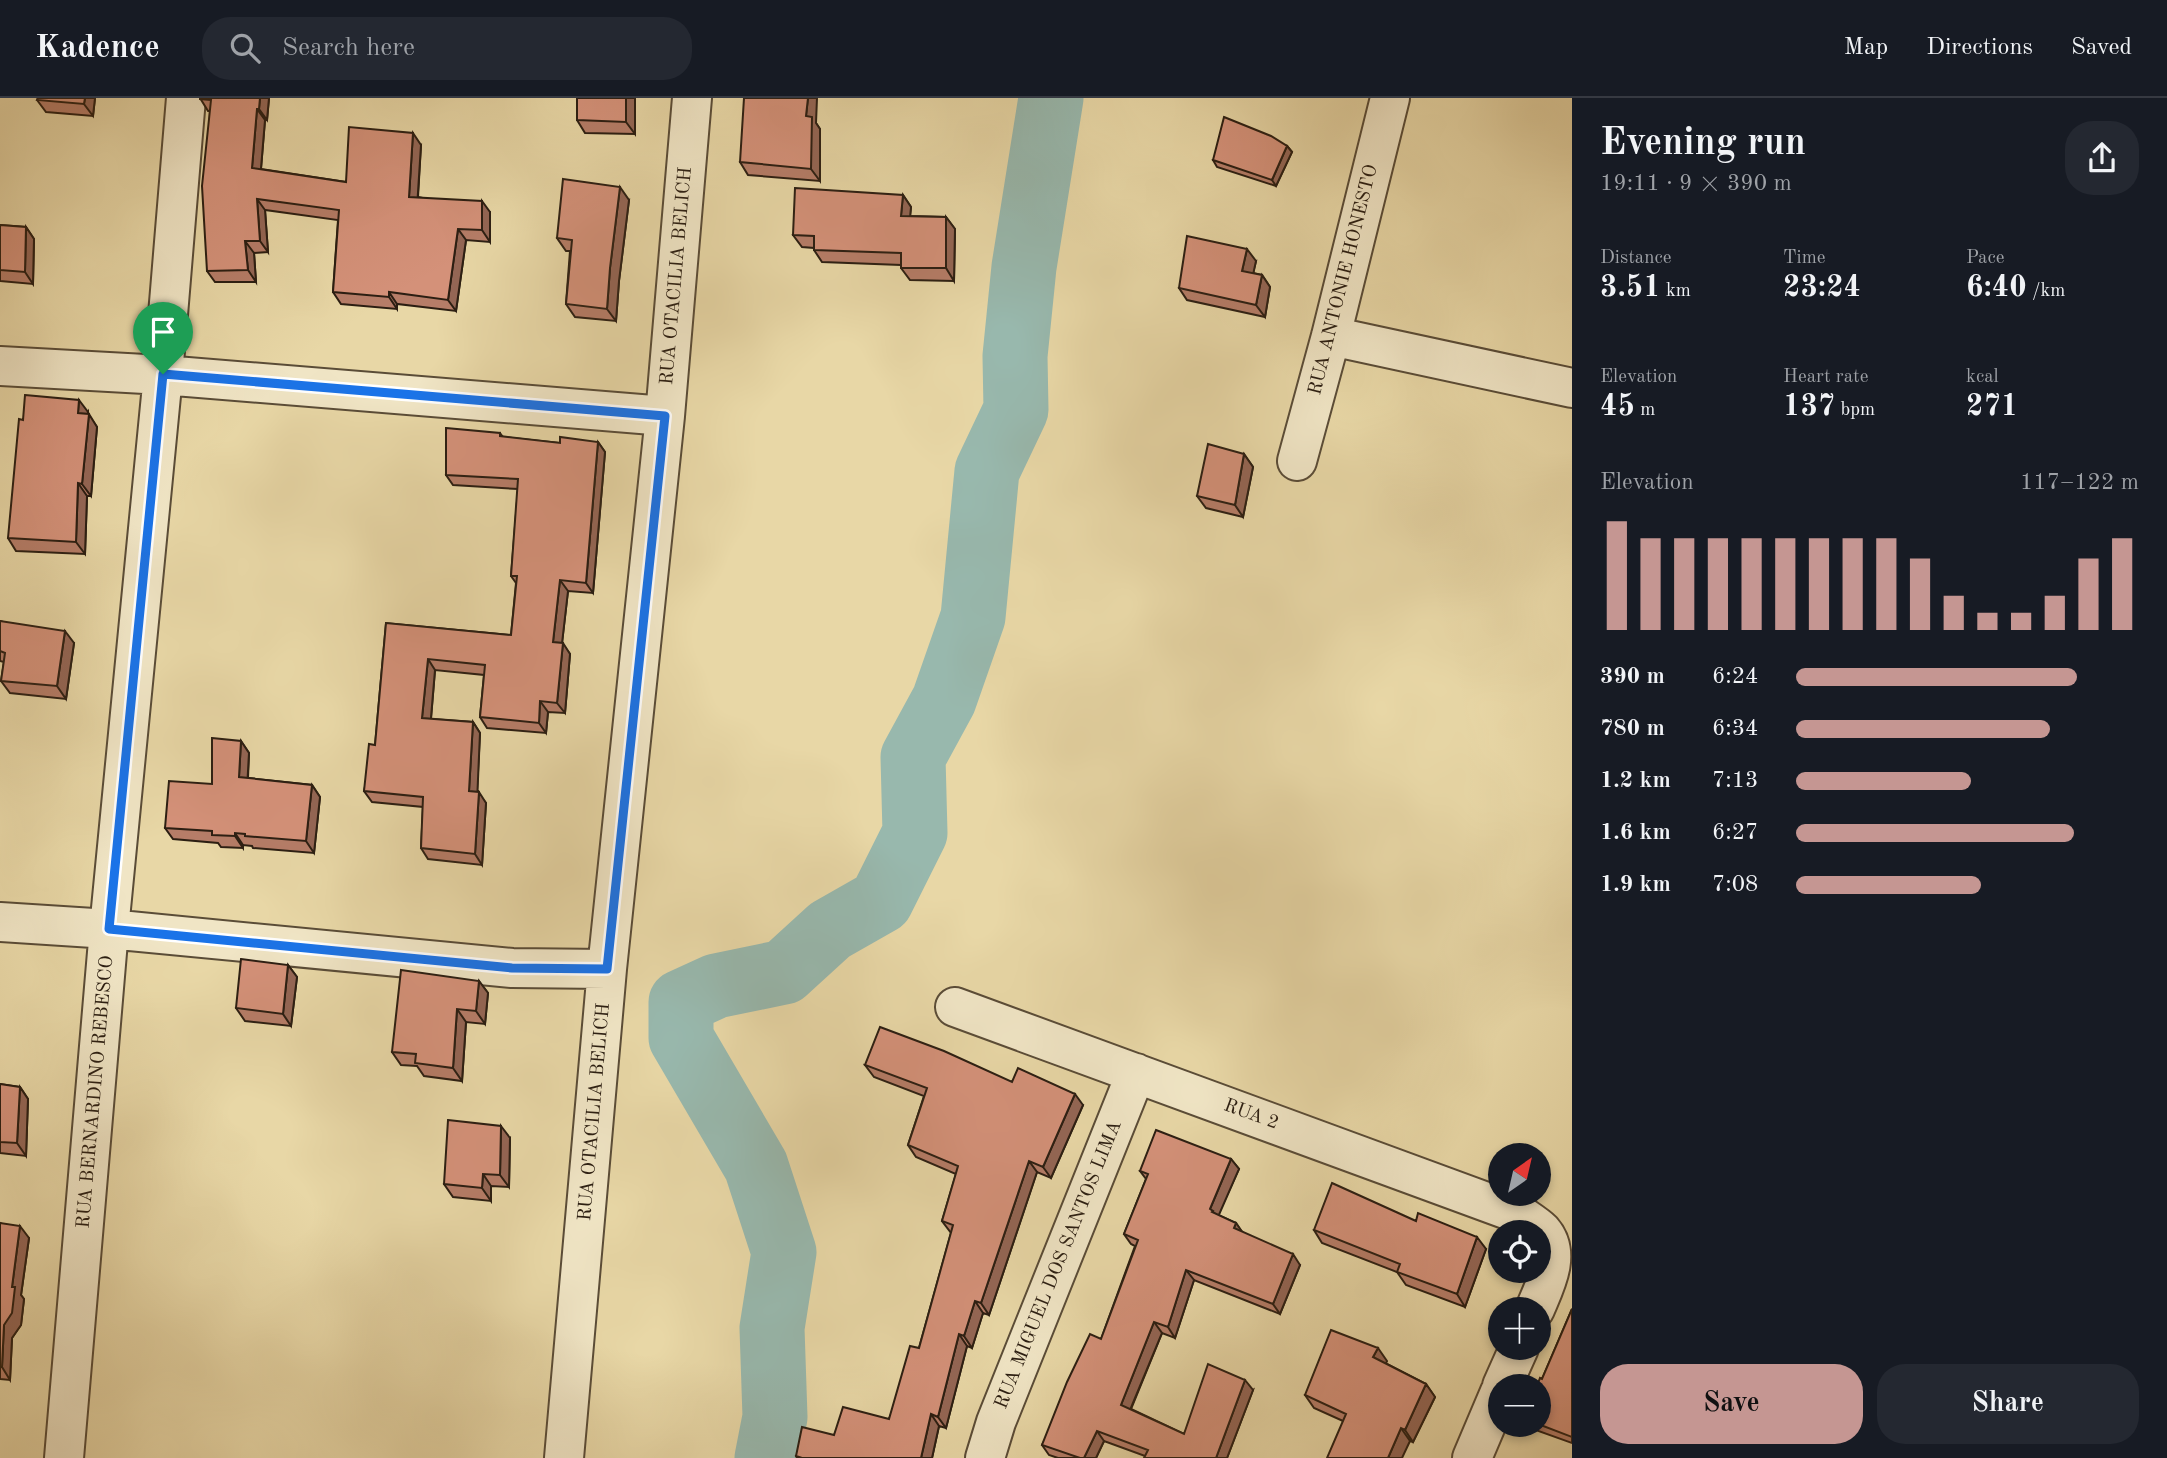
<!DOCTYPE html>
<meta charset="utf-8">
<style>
:root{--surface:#171b24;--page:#242831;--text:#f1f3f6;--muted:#9ea1a6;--line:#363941;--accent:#c59692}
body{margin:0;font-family:"Old Standard TT",serif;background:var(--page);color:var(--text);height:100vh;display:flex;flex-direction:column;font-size:26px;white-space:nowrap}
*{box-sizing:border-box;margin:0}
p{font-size:23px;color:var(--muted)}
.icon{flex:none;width:38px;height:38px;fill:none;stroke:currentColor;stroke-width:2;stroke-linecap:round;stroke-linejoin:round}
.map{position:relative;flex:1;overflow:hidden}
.panel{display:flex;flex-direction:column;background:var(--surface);width:595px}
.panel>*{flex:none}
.needle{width:46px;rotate:34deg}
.buttons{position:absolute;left:1488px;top:1045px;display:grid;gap:14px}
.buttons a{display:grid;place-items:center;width:63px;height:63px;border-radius:50%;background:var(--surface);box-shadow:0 4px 10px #0003;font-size:35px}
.pin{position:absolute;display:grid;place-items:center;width:60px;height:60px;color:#fff;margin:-72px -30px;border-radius:50% 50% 50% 0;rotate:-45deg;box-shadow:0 0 7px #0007}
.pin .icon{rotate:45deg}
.round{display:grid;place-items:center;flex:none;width:74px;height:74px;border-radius:28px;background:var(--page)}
.head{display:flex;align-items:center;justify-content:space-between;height:119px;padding:0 28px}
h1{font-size:38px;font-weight:700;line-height:52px}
.stats{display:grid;grid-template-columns:repeat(3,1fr);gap:10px;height:119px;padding:7px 28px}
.stats div{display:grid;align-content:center}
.stats b{font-size:30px;font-weight:700}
.stats small{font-size:19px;font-weight:400}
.stats p{font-size:19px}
.chart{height:196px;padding:14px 28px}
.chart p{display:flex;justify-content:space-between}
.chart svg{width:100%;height:126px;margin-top:7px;stroke:var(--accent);stroke-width:6}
.button{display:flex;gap:14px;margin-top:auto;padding:14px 28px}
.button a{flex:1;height:80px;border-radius:28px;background:var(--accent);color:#111;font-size:28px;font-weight:700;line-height:80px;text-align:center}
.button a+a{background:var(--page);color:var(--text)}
ul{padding:0 28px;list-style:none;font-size:23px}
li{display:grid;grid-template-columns:112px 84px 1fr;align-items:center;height:52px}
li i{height:18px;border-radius:9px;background:var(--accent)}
header{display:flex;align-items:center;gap:42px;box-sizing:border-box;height:98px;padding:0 35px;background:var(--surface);border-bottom:2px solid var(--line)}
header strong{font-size:33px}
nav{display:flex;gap:38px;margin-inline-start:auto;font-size:24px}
.search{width:490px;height:63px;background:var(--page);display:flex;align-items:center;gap:18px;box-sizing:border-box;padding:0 24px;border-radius:28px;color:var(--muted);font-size:26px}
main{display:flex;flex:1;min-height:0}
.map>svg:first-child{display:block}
</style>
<header>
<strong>Kadence</strong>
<div class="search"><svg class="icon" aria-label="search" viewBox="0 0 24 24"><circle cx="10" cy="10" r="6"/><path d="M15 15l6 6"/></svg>Search here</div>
<nav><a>Map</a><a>Directions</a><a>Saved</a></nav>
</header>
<main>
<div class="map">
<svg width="1572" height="1360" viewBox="0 0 1572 1360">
<rect width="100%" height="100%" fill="#e8d7a6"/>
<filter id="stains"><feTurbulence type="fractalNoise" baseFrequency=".00286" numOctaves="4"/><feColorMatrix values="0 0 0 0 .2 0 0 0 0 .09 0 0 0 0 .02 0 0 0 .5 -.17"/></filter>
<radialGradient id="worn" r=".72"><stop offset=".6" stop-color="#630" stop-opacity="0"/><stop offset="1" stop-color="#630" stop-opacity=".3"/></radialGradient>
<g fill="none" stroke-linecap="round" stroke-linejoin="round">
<path stroke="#98b8ad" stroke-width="65" d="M767,1360L775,1319L772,1230L784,1154L756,1068L681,940V904L716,888L784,874L830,832L881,803L915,735L913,659L944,602L973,519L987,373L1016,312L1015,258L1024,169L1051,0"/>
<defs>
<path id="minor" d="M1331,238L1572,290
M0,268L163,277L665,318
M1297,363L1331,238L1390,0
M0,824L109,831L512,870L607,871
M955,909L1519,1116C1526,1121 1536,1127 1542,1133C1562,1156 1545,1187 1535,1211
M1502,1288L1519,1250
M64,1360L109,831L163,277L186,0
M564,1360L607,871L665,318L692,0
M985,1360L996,1324L1136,975
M1472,1360L1500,1294"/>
</defs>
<use href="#minor" stroke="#5a4c37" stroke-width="42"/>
<use href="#minor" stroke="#f0e5c5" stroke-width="38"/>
</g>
<path fill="#b67d68" stroke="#2b1e12" stroke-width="2" d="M38,0H95L93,18L46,14L37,2Z
M200,0H269L267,22H265L261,71L346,84L421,47L418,99L490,114V144L466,142L456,213L397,206V211L341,206L333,194L338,122L265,112L268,154L254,155L256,184H215L207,173L210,13H208Z
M577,0H635V36L585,35L577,22Z
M816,25L820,31V83L748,77L740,64Z
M1287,48L1292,54L1276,88L1217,69L1213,62Z
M903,97L911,109L910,118L946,119L955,131L954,183L910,182L901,170V167L822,164L814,152V150L802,149L793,137Z
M629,102L619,183L616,223L575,219L566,206L570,153H566L557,140Z
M0,127L26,129L34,141L33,186L0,183Z
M1256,163L1253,175L1262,177L1270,189L1265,219L1187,202L1179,190Z
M88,314V316L97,329L91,398H87L85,456L16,453L8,440Z
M500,335L503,339L560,345L598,344L605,354L593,495L568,493L562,545L570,556L565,615L548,614L546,635L487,630L480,619L484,577L435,572L431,621L473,624L480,635L477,694L486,705L482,767L428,761L421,750L423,709L372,704L364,693L375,647L386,525L511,537L516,485L511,478L518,391L453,387L446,377Z
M1244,356L1253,369L1243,419L1206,410L1197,398Z
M0,523L74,545L66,601L10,595L1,583L4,564L0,563Z
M241,643L249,655L248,680L312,687L320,699L314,755L253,750L252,748L243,747V750L221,749L218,745L173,741L165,730L212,686Z
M288,867L297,879L291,928L245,923L236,910Z
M479,883L488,895L485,926L466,924L462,983L424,978L417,968L401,967L392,954Z
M865,967L1012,984L1083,1007L1051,1080L1037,1074L989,1217L983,1215L972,1250L967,1248L946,1330L939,1328L932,1360H797L796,1358L834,1337L889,1321L919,1250L951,1135L942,1123L956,1076L916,1059L908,1047L924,998L874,979Z
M0,986L20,989L28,1001L26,1058L0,1055Z
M510,1040L509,1089L491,1088V1103L453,1099L444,1086Z
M1231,1061L1239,1071L1218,1117L1236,1125L1242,1134L1300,1167L1280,1216L1194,1182L1175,1240L1162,1235L1131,1311L1184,1336L1253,1292L1227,1360L1145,1358L1104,1343L1096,1360H1058L1049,1357L1042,1347L1101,1241L1135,1148L1131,1146L1124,1136L1146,1081L1140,1073Z
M1416,1123L1486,1151L1465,1209L1406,1187L1397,1174L1322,1145L1314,1132Z
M0,1125L29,1140L21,1197L24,1201L21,1227L12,1240L10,1282L0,1281Z
M1572,1211V1345L1530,1330L1528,1326H1538L1542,1281Z
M1387,1263L1385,1265L1426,1286L1435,1299L1413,1344L1343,1323L1314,1310L1305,1297Z"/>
<path fill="#946655" stroke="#2b1e12" stroke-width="2" d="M85,0H95L93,18L84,6Z
M260,0H269L267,22L259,11Z
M626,0H635V36L626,24Z
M808,0H817L816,25L820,31V83L811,71L806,18Z
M257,11L265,22L260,82L252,70Z
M413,35L421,47L417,110L409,99Z
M1287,48L1292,54L1276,88L1272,82Z
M620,89L629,102L619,183L616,223L607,211L610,170Z
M903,97L911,109L909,130L901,118Z
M257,101L265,112L268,154L260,143Z
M482,103L490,114V144L482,132Z
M946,119L955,131L954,183L946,170Z
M26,129L34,141L33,186L25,174Z
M458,131L466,142L456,213L448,202Z
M245,143L254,155L256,184L248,172Z
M1247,151L1256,163L1251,186L1242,173Z
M1262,177L1270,189L1265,219L1256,207Z
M389,194L397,206V211L389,199Z
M79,302L88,314L87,327L78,315Z
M89,316L97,329L91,398L82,386Z
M598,344L605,354L593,495L586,485Z
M1244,356L1253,369L1243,419L1235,407Z
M78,385L87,398L85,456L76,444Z
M560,482L568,493L561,554L553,544Z
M65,533L74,545L66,601L57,588Z
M563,545L570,556L565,615L557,605Z
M428,561L435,572L430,631L422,620Z
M540,603L548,614L546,635L539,625Z
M473,624L480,635L477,704L469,693Z
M241,643L249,655L247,691L239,679Z
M312,687L320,699L314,755L306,743Z
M479,694L486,705L482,767L475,756Z
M235,735L243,747V750L235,738Z
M288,867L297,879L291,928L283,916Z
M479,883L488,895L485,926L476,913Z
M457,911L466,924L462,983L453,970Z
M20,989L28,1001L26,1058L17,1045Z
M1075,996L1083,1007L1051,1080L1043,1069Z
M501,1028L510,1040L509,1089L500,1077Z
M1231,1061L1239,1071L1218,1119L1210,1111Z
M1029,1063L1037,1074L989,1217L981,1205Z
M483,1076L491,1088V1103L482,1090Z
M1236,1125L1243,1135L1234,1130Z
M20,1128L29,1140L21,1197L24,1201L21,1227L12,1240L10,1282L2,1269L4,1227L12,1189Z
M1477,1139L1486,1151L1465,1209L1457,1196Z
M1293,1156L1300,1167L1280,1216L1273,1206Z
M1186,1172L1194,1182L1175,1240L1168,1229Z
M975,1203L983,1215L972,1250L964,1238Z
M1154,1224L1162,1235L1128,1317L1121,1307Z
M959,1236L967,1248L946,1330L938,1319Z
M1378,1250L1387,1263L1382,1272L1373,1259Z
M1245,1282L1253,1292L1227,1360H1216Z
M1426,1286L1435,1299L1413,1344L1405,1332Z
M931,1316L939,1328L932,1360H921Z
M1401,1330L1410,1343L1402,1360H1388Z
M1097,1333L1104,1343L1096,1360H1084Z"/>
<path fill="#d49179" stroke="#2b1e12" stroke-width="2" d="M38,0H85L84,6L37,2Z
M200,0H260L259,11H257L252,70L346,84L349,29L413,35L409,99L482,103V132L458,131L448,202L389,194V199L333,194L339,112L257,101L260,143H245L248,172L207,173L202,88L211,2L200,1Z
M577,0H626V24L577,22Z
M744,0H808L806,18L812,19L811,71L740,64Z
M1224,19L1271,38L1287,48L1272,82L1213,62Z
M563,81L620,89L610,170L607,211L566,206L572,142L557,140Z
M795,90L903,97L901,118L946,119V170H901V155L814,152V138L793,137Z
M0,127L26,129L25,174L0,172Z
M1187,138L1247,151L1242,173L1262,177L1256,207L1179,190Z
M25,297L79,302L78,315L89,316L82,386L78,385L76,444L8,440L19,321L23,322Z
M446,330L500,335V338L560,345V339L598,344L586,485L560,482L553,544L563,545L557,605L540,603L539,625L480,619L485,567L428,561L422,620L473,624L469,693L479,694L475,756L421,750L423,699L364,693L369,646L375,647L386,525L511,537L517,478H511L518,381L446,377Z
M1208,346L1244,356L1235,407L1197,398Z
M0,523L65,533L57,588L1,583L5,555L0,553Z
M212,640L241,643L239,679L312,687L306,743L245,738V736L235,735V738L212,737V733L165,730L169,683L212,686Z
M241,861L288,867L283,916L236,910Z
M401,872L479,883L476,913L457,911L453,970L415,965L416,956L392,954Z
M880,929L944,953L1012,984L1018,970L1075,996L1043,1069L1029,1063L981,1205L975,1203L964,1238L959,1236L938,1319L931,1316L921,1360H802L796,1358L802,1329L834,1337L843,1309L889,1321L910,1248L919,1250L953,1127L942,1123L958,1068L908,1047L927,990L865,967Z
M0,986L20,989L17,1045L0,1044Z
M448,1022L501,1028L500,1077L483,1076L482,1090L444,1086Z
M1156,1032L1231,1061L1210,1111L1213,1113L1212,1114L1236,1125L1234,1130L1293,1156L1273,1206L1186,1172L1168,1229L1154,1224L1121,1307L1184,1336L1208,1266L1245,1282L1216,1360H1144L1148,1352L1097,1333L1084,1360H1080L1042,1347L1067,1284L1090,1236L1101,1241L1138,1142L1124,1136L1148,1076L1140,1073Z
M1332,1085L1416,1123L1418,1115L1477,1139L1457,1196L1397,1174L1400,1166L1314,1132Z
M0,1125L20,1128L12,1189H15L12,1215L4,1227L2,1269H0Z
M1572,1211V1339L1538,1326V1288H1537L1540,1280L1542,1281Z
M1331,1232L1378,1250L1373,1259L1426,1286L1405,1332L1401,1330L1388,1360H1327L1346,1316L1305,1297Z"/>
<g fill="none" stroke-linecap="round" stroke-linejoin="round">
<defs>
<path id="route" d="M163,276L665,318L607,871L512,870L109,831Z"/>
</defs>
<use href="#route" stroke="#fff" stroke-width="14"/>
<use href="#route" stroke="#1a73e8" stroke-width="9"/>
</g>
<g text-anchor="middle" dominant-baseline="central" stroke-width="7" stroke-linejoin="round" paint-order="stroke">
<g font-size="19" fill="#2b1e12" stroke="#f0e5c5">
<text transform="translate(677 178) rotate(-85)">RUA OTACILIA BELICH</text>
<text transform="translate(1344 182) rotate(-76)">RUA ANTONIE HONESTO</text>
<text transform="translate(96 994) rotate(-85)">RUA BERNARDINO REBESCO</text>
<text transform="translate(595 1014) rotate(-85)">RUA OTACILIA BELICH</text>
<text transform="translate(1251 1017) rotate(20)">RUA 2</text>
<text transform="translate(1059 1167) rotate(-68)">RUA MIGUEL DOS SANTOS LIMA</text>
</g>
</g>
<rect width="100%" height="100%" filter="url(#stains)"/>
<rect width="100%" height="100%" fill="url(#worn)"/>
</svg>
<div class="buttons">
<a><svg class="needle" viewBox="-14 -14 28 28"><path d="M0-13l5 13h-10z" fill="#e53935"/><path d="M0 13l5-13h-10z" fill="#9ea1a6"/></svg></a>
<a><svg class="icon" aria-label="locate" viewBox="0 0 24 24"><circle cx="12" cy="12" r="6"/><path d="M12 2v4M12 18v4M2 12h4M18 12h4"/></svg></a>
<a>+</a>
<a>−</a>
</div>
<div class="pin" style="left:163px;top:276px;background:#1e9e55"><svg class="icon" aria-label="arrive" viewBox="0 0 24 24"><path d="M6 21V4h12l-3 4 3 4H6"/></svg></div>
</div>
<section class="panel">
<div class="head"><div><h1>Evening run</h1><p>19:11 · 9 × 390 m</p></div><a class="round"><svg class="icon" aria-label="share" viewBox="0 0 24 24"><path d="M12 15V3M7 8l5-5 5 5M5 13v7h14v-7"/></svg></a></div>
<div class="stats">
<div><p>Distance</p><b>3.51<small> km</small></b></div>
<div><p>Time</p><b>23:24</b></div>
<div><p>Pace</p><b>6:40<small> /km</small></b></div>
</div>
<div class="stats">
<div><p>Elevation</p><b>45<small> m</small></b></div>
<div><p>Heart rate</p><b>137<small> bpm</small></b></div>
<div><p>kcal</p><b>271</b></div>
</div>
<div class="chart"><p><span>Elevation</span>117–122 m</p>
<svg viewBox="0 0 160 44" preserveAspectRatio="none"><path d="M5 44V6M15 44V12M25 44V12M35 44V12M45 44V12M55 44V12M65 44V12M75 44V12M85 44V12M95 44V19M105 44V32M115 44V38M125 44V38M135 44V32M145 44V19M155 44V12"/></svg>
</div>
<ul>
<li><b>390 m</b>6:24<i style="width:82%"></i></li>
<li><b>780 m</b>6:34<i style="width:74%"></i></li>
<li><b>1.2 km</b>7:13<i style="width:51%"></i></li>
<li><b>1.6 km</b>6:27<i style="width:81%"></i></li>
<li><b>1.9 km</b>7:08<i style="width:54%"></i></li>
</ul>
<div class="button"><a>Save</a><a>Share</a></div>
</section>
</main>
